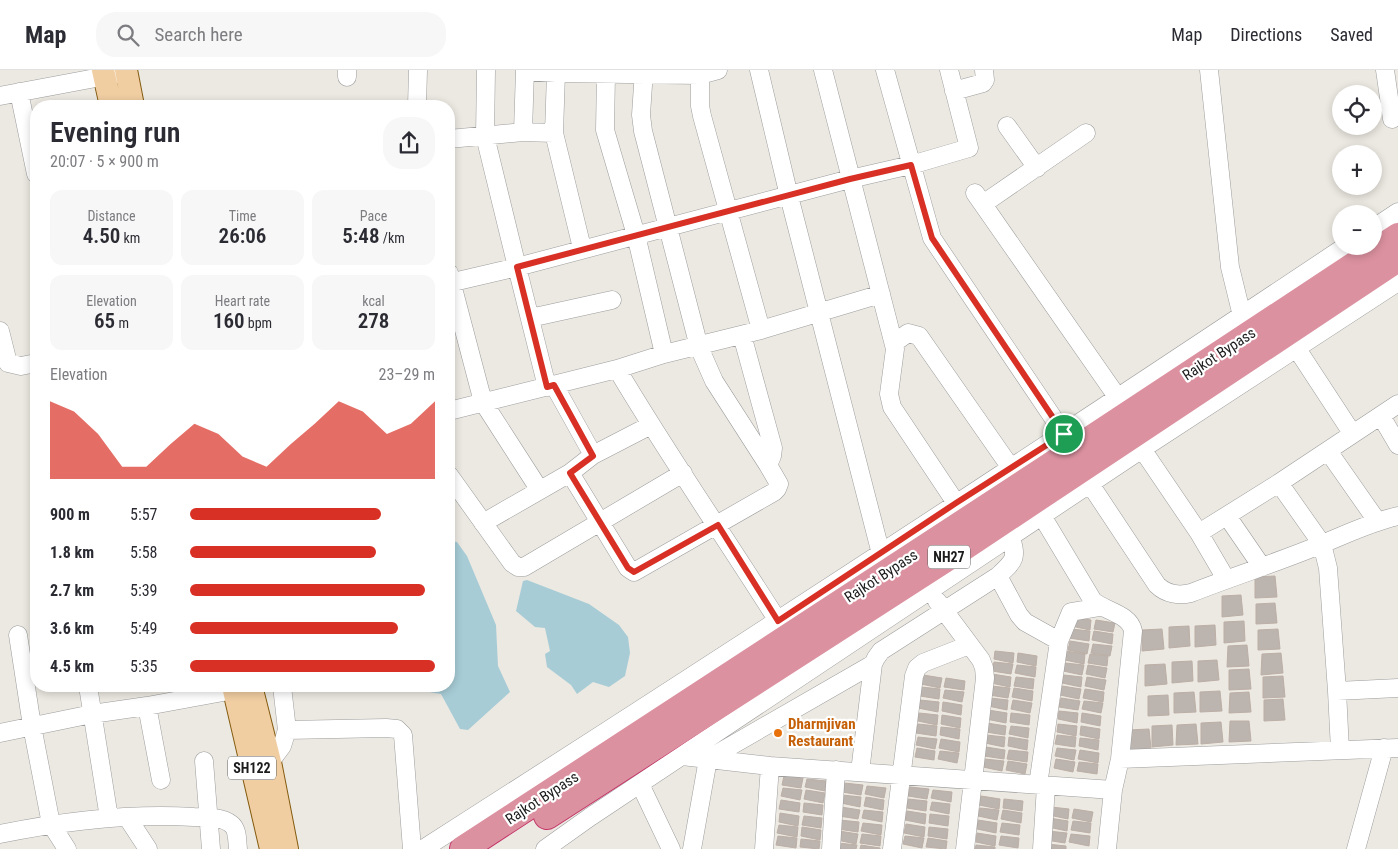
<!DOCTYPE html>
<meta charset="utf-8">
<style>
:root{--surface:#fff;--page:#f7f7f7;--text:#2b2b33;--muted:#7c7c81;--line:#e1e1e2;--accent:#d93025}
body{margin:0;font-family:"Roboto Condensed",sans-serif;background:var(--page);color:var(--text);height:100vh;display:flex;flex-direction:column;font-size:19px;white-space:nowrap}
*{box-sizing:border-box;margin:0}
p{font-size:16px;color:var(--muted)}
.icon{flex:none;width:28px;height:28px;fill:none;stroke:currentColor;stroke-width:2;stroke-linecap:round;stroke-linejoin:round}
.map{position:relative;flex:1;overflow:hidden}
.sheet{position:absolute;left:30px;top:30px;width:425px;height:592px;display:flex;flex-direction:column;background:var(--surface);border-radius:20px;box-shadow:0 2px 8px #0003}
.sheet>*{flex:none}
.buttons{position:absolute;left:1332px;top:15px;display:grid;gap:10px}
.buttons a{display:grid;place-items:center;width:50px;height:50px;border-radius:50%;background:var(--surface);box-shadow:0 2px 8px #0003;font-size:25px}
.pin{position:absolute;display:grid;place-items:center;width:42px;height:42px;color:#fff;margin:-21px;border:2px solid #fff;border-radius:50%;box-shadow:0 1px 5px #0007}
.round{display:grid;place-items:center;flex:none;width:52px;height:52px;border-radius:20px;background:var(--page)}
.head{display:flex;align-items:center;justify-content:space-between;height:85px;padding:0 20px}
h1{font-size:28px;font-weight:600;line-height:38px}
.metrics{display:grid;grid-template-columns:repeat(3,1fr);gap:8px;height:85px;padding:5px 20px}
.metrics div{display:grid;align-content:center;border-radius:12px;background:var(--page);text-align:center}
.metrics b{font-size:21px;font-weight:600}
.metrics small{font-size:14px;font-weight:400}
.metrics p{font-size:14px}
.chart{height:140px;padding:10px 20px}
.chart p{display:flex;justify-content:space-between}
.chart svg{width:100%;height:90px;margin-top:5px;fill:var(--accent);opacity:.7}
ul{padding:0 20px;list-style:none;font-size:16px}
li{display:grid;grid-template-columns:80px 60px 1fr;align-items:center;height:38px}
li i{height:12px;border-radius:6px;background:var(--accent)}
header{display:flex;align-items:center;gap:30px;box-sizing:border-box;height:70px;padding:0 25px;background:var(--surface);border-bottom:1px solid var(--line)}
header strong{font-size:24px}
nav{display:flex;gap:28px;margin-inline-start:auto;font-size:18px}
.search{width:350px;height:45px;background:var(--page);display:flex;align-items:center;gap:12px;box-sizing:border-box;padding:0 18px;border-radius:20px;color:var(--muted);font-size:19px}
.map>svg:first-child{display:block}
</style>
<header>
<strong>Map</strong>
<div class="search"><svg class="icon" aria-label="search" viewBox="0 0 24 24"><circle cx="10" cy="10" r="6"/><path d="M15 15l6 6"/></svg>Search here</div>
<nav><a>Map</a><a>Directions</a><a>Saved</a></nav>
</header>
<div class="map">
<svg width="1398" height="779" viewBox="0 0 1398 779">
<rect width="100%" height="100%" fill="#ece9e2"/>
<path fill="#a7ccd6" d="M449,471L457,472L467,486L496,555L498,596L510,622L468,660L460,659L441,624L401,617L384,622L380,616H449Z
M527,510L589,534L619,555L628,567L630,583L625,606L609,617L593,612L577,624L571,615L547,597L545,584L550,581L545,558L535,557L516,541L523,511Z"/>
<path fill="#bcb4af" stroke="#bcafa6" d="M1275,506L1277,527L1255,528V507Z
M1241,525L1243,545L1222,547V526Z
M1275,533L1277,553L1256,554V534Z
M1072,547L1091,550L1090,560L1071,556Z
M1096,550L1115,553L1113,562L1094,559Z
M1244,551L1245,571L1224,573V552Z
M1215,555L1216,575L1195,577V556Z
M1189,556L1190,576L1169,578V557Z
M1071,559L1090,561L1089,571L1069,568Z
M1162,559L1164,579L1142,581V560Z
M1278,559L1280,579L1258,580V560Z
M1094,561L1113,564L1112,574L1092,570Z
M1070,571L1089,574L1087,584L1068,580Z
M1093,574L1112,576L1110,586L1091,583Z
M1247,575L1249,596L1227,597L1228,576Z
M995,581L1014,583L1013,593L994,589Z
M1066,581L1085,584L1084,594L1065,590Z
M1018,583L1037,586L1036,596L1017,592Z
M1281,583L1283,603L1261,605L1262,584Z
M1090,584L1108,586L1107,596L1088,593Z
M1217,590L1219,610L1198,612V591Z
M1192,591L1193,611L1172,613V592Z
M994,592L1013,594L1011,604L992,601Z
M1065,593L1084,595L1082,605L1063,601Z
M1165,594L1167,614L1145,616V595Z
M1017,595L1036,597L1035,607L1015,603Z
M1088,595L1107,598L1105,608L1086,604Z
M1249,599L1251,619L1229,620V600Z
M992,604L1011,607L1010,617L991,613Z
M923,605L942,608L940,618L921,614Z
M1064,605L1082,607L1081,617L1062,613Z
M1283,606L1285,627L1263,628V607Z
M1016,607L1034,609L1033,619L1014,616Z
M1087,607L1106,610L1104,620L1085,616Z
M946,608L965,611L964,620L944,617Z
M991,616L1010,618L1008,628L989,625Z
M1062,616L1081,619L1079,629L1060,625Z
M921,617L940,619L939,629L920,626Z
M1014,618L1033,621L1032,631L1012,627Z
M1085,619L1104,622L1103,632L1083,628Z
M945,620L964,622L962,632L943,628Z
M1220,621L1222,641L1200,642V622Z
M1194,622L1196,642L1174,643V623Z
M1249,622L1251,642L1229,643L1230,623Z
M1168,625L1169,645L1148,646V626Z
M990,628L1008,630L1007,640L988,636Z
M1061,628L1080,631L1078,640L1059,637Z
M1283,629L1285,650L1264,651V630Z
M920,630L939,632L938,642L918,638Z
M1013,630L1032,633L1030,643L1011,639Z
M1084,631L1103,633L1101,643L1082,639Z
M943,632L962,635L961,645L942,641Z
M988,640L1007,643L1006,653L986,649Z
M1059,641L1078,643L1077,653L1058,649Z
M919,643L938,645L937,655L918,651Z
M1011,643L1030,645L1029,655L1010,652Z
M1082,643L1101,646L1100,656L1081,652Z
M942,645L961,648L960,658L941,654Z
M1230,651H1249L1251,671L1229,672Z
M1221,652L1223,672L1201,674V653Z
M987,653L1006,656L1005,665L986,662Z
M918,654L937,656L936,666L916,663Z
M1058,654L1077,656L1076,666L1057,662Z
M1196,654L1198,674L1176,675L1177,655Z
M1172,655L1173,675L1152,677V656Z
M1011,656L1029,658L1028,668L1009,664Z
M1081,656L1100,659L1099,669L1080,665Z
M941,657L960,659L959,669L940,665Z
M1149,659L1151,679L1129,680V660Z
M986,665L1005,667L1004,677L985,673Z
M1057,665L1076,667L1075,677L1055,674Z
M918,667L937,669L935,679L916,675Z
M1009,667L1028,670L1027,680L1008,676Z
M1080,668L1099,670L1098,680L1079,676Z
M941,669L960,672L959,682L939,678Z
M986,677L1005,680L1004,689L984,686Z
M917,678L935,681L934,690L915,687Z
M1057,678L1076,680L1074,690L1055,686Z
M1009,680L1028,682L1027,692L1007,689Z
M1080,680L1099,683L1098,693L1078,689Z
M940,681L959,683L957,693L938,689Z
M985,689L1004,691L1002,701L983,697Z
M1056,689L1075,692L1073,702L1054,698Z
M1008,691L1027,694L1025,704L1006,700Z
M1079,692L1098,694L1097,704L1077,701Z
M784,706L803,708L801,718L782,715Z
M807,709L826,711L825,721L805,717Z
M844,713L863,715L861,725L842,722Z
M867,716L886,718L884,728L865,724Z
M910,717L929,719L927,729L908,726Z
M783,718L802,720L800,730L781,726Z
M806,720L825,723L823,733L804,729Z
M933,720L952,722L951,732L931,728Z
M842,725L861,727L860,737L841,733Z
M981,726L1000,729L999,739L979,735Z
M866,727L884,730L883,740L864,736Z
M908,729L927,731L926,741L907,738Z
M1004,729L1023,731L1022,741L1003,738Z
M781,730L800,733L799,742L779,739Z
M932,732L950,734L949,744L930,740Z
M804,733L823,735L822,745L803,742Z
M841,737L860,740L858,749L839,746Z
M1051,737L1069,739L1068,749L1049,745Z
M980,738L999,740L997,750L978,746Z
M1074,739L1093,742L1091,752L1072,748Z
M864,740L883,742L882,752L862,748Z
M1003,740L1022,743L1021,753L1001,749Z
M907,741L926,744L925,754L905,750Z
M780,743L799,746L798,756L779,752Z
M930,744L949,746L948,756L929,753Z
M804,746L822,748L821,758L802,755Z
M1049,748L1068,751L1067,761L1048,757Z
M840,750L859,752L858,762L838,759Z
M978,750L997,753L996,763L977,759Z
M1073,751L1091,753L1090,763L1071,760Z
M863,753L882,755L881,765L861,761Z
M1002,753L1020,755L1019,765L1000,762Z
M906,754L925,757L924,767L904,763Z
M779,755L798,757L797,767L777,763Z
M802,757L821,760L820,770L801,766Z
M929,757L948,759L947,769L928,766Z
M839,761L858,764L856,774L837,770Z
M1048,761L1067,763L1065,773L1046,770Z
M977,763L996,766L995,776L976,772Z
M862,764L881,766L880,776L860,773Z
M1071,764L1090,766L1089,776L1069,772Z
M778,766L797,768L796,778L776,775Z
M905,766L924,768L922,778L903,774Z
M1001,766L1019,768L1018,778L999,775Z
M928,768L947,771L946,779L926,777Z
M801,769L820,771L819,779L800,777Z
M838,773L857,775L856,779H837Z
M1047,774L1066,776V779H1046Z
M861,775L880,778V779H860Z
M976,775L995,777V779H975Z"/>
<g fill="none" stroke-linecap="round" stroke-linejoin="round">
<defs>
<path id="minor" d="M486,0L485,66L517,197L850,109L911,95L969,78L949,0
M644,0L641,45L643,61L699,277L714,311L768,395L772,386L773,378L742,265
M759,0L789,126L881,484
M823,0L895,279L889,324L892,337L956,433
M885,0L932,168L1064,364
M1209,0L1230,197L1242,246
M1385,0L1392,49
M525,1L556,3L700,5L718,0
M556,3L554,63L582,178
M606,4L605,60L636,165L664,284
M700,5V36L702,46L761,260
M347,7V0
M954,21L983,13L985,10L984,0
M19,22L36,104
M0,26L117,4
M417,36L418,0
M1007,56L1037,98
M523,62L525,0
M449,69L523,62L554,63
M975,123L1118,328
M983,134L1086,63
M1374,158L1398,142
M449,203L483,332L539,419
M449,213L517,197L547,317
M530,248L612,230
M0,261L8,293L21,296L36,293
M894,273L908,263L919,266L1011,398
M1297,279L1352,363
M617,299C668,385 725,467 778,551
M554,315L593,385L651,355
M449,341L617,299L664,284L761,260L881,224
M1381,346L1398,375
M1142,379L1199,463L1279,413L1322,474L1328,498L1337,621L1340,680
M1328,381L1377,451
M570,403L628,498L634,502L774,422L777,419L779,414L768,395
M449,405L512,493L518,497H524L683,403
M1279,413L1398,334
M1090,414L1157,515C1166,524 1179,526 1191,523C1234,506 1279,492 1322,474C1347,464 1371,452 1398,446
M1042,446L1093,531C1105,541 1130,544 1133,561L1120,689L1113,720L1107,779
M1227,446L1262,497
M483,453L570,403L593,385
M1199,463L1226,509
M998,506L1019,545L1025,552L1059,571L1038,715
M937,531L981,590L984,598L985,608L965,779
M18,565L32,656L51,754L67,779
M1059,571L1071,542L1100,537
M88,616L109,748
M282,616L287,660
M1337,621L1398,618
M147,636L161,710
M0,663L92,644L147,636L245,618
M682,686L770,696L1113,720
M1120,689L1398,678
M204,691L211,779
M270,692L282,676L287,660L386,658L397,659L403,665L412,779
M860,702L873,594L876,588L881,581L998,506C1015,490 1017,489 1011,467
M640,714L671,779
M127,747L148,779
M0,764C64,751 129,743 194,747C205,747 223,747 231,754C238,759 237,771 238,779
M423,779C733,581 1040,380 1346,176
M545,779L590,747L1142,379L1398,212
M692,779L708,689L873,594
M764,779L770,696
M831,779L836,700
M892,779L914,606L917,598L923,593L969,575
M1042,779L1046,716
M1356,779L1384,678"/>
<path id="major" d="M103,0L111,36
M126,0L133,36
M233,616L271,779
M251,616L270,692L287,779"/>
<path id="highway" d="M547,746L966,476L1398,189
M463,779L1048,397L1398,166"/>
</defs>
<use href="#minor" stroke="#9d9d9d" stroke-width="19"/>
<use href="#major" stroke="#845b0f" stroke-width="24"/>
<use href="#highway" stroke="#c43569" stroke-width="28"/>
<use href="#minor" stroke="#fff" stroke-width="18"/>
<use href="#major" stroke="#f1cea2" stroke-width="22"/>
<use href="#highway" stroke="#dc91a0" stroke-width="26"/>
</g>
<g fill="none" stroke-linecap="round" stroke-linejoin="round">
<defs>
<path id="route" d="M911,95L932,168L1064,364L956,433L778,551L718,455L634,502L628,498L570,403L593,386L554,315L547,317L517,197L850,109Z"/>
</defs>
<use href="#route" stroke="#fff" stroke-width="10"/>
<use href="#route" stroke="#d93025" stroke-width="6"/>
</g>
<circle fill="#e8710a" stroke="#fff" stroke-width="2" cx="778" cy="663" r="5"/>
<g text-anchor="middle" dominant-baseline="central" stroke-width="4.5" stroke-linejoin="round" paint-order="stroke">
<g fill="#fff" stroke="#606060" stroke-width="1">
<rect x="928" y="475.5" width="42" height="23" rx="4"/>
<rect x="228" y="686.5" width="48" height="23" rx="4"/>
</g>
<g font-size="14" font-weight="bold" fill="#1c1c1c">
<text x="949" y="487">NH27</text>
<text x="252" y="698">SH122</text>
</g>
<g font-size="15" fill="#1c1c1c" stroke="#fff">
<text transform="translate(1219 284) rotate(-33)">Rajkot Bypass</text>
<text transform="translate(881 506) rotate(-33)">Rajkot Bypass</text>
<text transform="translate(542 728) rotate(-33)">Rajkot Bypass</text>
</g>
<g font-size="15" font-weight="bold" fill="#c56008" stroke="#fff" text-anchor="start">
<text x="788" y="654">Dharmjivan<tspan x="788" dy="17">Restaurant</tspan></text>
</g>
</g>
</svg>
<div class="buttons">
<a><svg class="icon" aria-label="locate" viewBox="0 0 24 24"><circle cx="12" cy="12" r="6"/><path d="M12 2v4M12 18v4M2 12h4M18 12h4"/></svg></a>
<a>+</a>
<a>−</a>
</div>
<div class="pin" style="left:1064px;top:364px;background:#1e9e55"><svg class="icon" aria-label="arrive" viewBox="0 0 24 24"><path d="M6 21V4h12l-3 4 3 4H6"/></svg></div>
<section class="sheet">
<div class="head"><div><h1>Evening run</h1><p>20:07 · 5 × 900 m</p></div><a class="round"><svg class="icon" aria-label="share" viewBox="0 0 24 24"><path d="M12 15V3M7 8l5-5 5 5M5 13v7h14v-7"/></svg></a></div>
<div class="metrics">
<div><p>Distance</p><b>4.50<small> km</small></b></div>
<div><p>Time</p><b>26:06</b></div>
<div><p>Pace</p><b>5:48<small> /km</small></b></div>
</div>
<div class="metrics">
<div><p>Elevation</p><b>65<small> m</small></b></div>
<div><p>Heart rate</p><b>160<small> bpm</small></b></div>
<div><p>kcal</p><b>278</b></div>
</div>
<div class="chart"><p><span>Elevation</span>23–29 m</p>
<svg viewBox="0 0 160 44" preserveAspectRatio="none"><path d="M0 44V6L10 11L20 22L30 38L40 38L50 27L60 17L70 22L80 33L90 38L100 27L110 17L120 6L130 11L140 22L150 17L160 6V44z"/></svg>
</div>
<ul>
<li><b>900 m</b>5:57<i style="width:78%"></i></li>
<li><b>1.8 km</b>5:58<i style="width:76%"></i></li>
<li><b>2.7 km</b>5:39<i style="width:96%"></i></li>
<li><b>3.6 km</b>5:49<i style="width:85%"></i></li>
<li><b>4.5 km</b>5:35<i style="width:100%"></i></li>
</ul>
</section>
</div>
